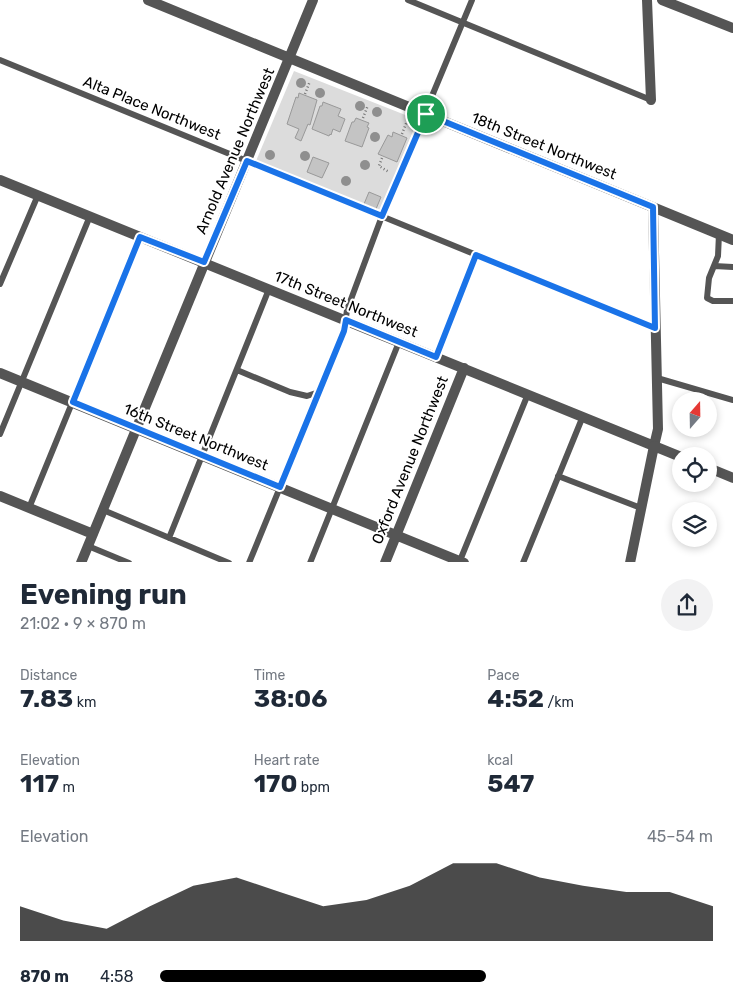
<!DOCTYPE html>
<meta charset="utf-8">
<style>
:root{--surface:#fff;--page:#f2f2f3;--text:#1f2937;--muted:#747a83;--accent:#000}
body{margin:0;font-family:Rubik,sans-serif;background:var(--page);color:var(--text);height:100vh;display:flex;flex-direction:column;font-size:19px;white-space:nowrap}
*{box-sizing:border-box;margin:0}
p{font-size:16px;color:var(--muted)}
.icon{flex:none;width:28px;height:28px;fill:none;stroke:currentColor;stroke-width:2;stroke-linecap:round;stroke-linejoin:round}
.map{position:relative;height:562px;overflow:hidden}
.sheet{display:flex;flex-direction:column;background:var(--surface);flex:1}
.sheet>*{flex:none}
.needle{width:32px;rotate:20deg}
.controls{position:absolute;left:672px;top:392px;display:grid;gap:10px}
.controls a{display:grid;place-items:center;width:45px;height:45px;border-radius:50%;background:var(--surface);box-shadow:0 2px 8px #0003;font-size:25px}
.pin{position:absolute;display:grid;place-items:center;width:42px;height:42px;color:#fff;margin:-21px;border:2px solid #fff;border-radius:50%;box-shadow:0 1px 5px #0007}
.round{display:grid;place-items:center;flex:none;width:52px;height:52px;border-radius:26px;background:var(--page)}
.summary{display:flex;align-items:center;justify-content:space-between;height:85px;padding:0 20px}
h1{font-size:28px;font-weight:700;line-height:38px}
.stats{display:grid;grid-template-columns:repeat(3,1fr);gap:8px;height:85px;padding:5px 20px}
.stats div{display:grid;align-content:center}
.stats b{font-size:25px;font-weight:700}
.stats small{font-size:14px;font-weight:400}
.stats p{font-size:14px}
.chart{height:140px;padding:10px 20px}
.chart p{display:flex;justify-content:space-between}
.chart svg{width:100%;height:90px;margin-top:5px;fill:var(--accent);opacity:.7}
ul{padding:0 20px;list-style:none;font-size:16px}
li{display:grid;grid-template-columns:80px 60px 1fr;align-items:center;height:38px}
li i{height:12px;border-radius:6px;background:var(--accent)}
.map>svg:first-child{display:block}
</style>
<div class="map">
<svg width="733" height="563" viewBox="0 0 733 563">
<rect width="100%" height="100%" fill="#fff"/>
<path fill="#dcdcdc" d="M294,71L418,120L379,213L256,161Z"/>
<path fill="#c4c4c4" stroke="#999" d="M299,93L317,100L310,125L308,124L301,141L295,138L299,129L287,124L296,97L298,98Z
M323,102L341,109L338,116L345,119L340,132L333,129L331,135L330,134L329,136L312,129L320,106H322Z
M356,118L369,123L367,127L369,128L362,147L345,141L352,122H354Z
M393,132L407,138L397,162L378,154L388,135L392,137Z
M313,157L329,163L322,178L307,172Z
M369,192L381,197L376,209L364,204Z"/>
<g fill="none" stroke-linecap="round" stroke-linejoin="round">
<path stroke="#777" stroke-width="2.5" stroke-dasharray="1 2.5" stroke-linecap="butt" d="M305,94L310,81
M363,118L368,105
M402,134L407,121
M382,158L379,166L389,172"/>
<path stroke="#555" stroke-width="6" d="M408,0L651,100
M0,60L655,328
M719,234L718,256L709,278L707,298L713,301H733
M714,266L733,267
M0,284L38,195
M436,357L476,255
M237,370L290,392L307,396L319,392
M657,378L733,400
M0,434L90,216
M558,476L641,508
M29,508L140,237
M103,510L229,563
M169,538L269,289
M88,546L129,563
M249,563L344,331L347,310L382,216L472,0
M310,563L399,342
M459,563L528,394
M523,563L583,416"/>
<path stroke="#555" stroke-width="10" d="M148,0L733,240
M647,0L651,100
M662,0L733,28
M0,180L654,446L658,429L653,207
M0,373L464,563
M0,496L93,534
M81,563L313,0
M385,563L464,368"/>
<path stroke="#555" stroke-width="10" d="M709,468L733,478
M630,563L654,446L681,457"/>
</g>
<g fill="#8f8f8f">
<circle cx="301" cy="83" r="5"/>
<circle cx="320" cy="93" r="5"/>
<circle cx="360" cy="106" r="5"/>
<circle cx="377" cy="112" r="5"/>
<circle cx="375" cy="137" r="5"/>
<circle cx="270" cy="155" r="5"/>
<circle cx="305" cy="156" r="5"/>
<circle cx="365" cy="165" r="5"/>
<circle cx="346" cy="181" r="5"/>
</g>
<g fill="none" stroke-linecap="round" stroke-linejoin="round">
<defs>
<path id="route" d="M426,114L653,207L655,328L476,255L436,357L346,320L344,331L280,487L73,402L140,237L204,262L247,161L382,216Z"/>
</defs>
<use href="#route" stroke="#fff" stroke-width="10"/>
<use href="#route" stroke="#1a73e8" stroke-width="6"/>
</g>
<g text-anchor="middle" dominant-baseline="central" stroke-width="4" stroke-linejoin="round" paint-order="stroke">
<g font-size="15" fill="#000" stroke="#fff">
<text transform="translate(152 108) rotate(22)">Alta Place Northwest</text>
<text transform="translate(544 146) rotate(22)">18th Street Northwest</text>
<text transform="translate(235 151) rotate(-67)">Arnold Avenue Northwest</text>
<text transform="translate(346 304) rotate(22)">17th Street Northwest</text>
<text transform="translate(196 437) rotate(22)">16th Street Northwest</text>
<text transform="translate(410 460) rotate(-68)">Oxford Avenue Northwest</text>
</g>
</g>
</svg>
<div class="controls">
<a><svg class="needle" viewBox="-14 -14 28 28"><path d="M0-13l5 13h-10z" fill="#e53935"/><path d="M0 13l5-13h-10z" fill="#747a83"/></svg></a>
<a><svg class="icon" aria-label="locate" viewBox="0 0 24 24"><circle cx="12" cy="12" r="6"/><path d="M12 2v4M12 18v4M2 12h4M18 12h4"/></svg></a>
<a><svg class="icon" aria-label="layers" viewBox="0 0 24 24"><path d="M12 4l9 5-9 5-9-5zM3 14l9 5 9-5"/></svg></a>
</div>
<div class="pin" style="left:426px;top:114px;background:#1e9e55"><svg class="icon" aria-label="arrive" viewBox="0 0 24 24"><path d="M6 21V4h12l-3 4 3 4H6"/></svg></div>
</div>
<section class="sheet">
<div class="summary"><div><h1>Evening run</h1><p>21:02 · 9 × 870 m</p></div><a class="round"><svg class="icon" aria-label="share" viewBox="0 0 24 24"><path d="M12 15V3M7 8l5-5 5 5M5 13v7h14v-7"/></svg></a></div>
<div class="stats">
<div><p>Distance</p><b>7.83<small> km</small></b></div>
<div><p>Time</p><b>38:06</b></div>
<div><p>Pace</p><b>4:52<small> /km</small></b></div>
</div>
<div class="stats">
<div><p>Elevation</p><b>117<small> m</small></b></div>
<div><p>Heart rate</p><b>170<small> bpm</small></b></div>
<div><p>kcal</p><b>547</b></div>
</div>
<div class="chart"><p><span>Elevation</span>45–54 m</p>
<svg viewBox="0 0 160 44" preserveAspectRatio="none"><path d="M0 44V27L10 34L20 38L30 27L40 17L50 13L60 20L70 27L80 24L90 17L100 6L110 6L120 13L130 17L140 20L150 20L160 27V44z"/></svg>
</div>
<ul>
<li><b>870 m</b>4:58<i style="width:59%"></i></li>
</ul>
</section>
